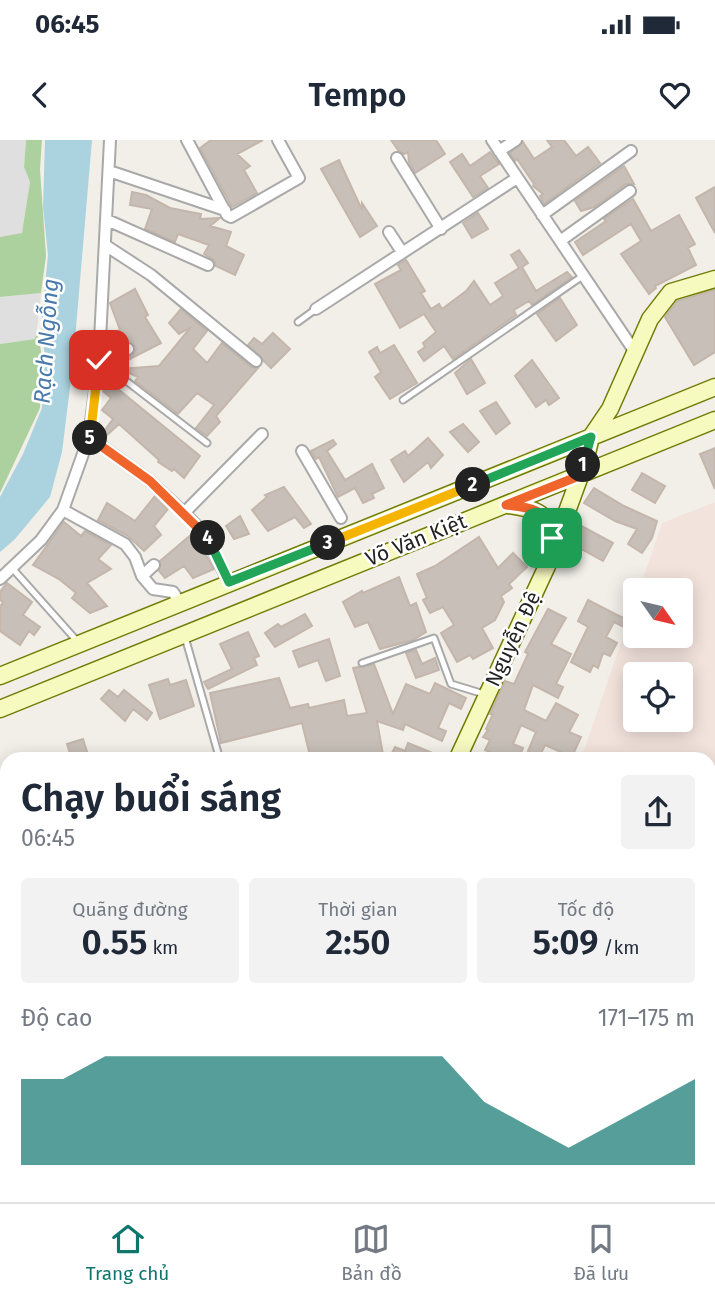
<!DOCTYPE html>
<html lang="vi">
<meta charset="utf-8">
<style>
:root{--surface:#fff;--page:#f2f2f3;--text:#1f2937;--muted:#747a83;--line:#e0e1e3;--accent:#0f766e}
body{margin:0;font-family:"Fira Sans",sans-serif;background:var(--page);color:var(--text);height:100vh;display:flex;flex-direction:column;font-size:26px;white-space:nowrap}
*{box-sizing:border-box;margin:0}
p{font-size:23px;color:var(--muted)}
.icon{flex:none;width:38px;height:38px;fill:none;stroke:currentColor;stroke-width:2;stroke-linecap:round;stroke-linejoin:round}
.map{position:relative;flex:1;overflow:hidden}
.drawer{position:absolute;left:0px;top:612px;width:716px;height:450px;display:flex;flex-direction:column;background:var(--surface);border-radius:21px 21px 0 0;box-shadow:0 4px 18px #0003}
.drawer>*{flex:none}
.needle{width:46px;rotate:124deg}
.tools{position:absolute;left:623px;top:438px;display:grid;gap:14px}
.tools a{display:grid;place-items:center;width:70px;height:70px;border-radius:7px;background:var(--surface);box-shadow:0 4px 18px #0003;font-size:35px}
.pin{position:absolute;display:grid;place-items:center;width:60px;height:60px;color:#fff;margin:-30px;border-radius:14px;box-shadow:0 4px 10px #0006}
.km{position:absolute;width:35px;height:35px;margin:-18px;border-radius:50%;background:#222;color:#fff;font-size:19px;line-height:35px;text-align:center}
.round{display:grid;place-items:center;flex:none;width:74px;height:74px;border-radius:7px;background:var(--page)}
.head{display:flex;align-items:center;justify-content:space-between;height:119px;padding:0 21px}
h1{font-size:38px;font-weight:600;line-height:52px}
.figures{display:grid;grid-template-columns:repeat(3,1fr);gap:10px;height:119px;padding:7px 21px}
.figures div{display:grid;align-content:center;border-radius:7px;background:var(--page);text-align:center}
.figures b{font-size:35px;font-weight:600}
.figures small{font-size:19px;font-weight:400}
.figures p{font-size:19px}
.chart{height:196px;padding:14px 21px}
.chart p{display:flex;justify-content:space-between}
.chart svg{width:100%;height:126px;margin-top:7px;fill:var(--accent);opacity:.7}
.status{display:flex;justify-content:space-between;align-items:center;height:49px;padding:0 35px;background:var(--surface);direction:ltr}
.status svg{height:19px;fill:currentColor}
header{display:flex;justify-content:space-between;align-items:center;height:91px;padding:0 21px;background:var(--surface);font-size:32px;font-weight:600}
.menu{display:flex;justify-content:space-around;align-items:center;height:98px;border-top:2px solid var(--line);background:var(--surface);font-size:19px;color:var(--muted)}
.menu a{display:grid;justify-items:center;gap:4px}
.menu .active{color:var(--accent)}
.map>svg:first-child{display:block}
</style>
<div class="status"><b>06:45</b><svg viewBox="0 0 49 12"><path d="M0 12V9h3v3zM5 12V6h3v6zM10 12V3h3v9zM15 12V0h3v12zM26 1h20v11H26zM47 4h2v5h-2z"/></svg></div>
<header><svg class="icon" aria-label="back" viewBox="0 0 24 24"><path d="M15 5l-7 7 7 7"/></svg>Tempo<svg class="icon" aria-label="heart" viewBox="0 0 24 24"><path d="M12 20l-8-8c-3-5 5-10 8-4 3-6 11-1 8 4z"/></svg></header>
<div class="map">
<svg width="715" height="1062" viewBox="0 0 715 1062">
<rect width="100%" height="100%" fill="#f2efe9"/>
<path fill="#e0dfdf" d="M0,0H26L24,27L30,42L22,94L0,97Z
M41,153L36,199L0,204V157Z"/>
<path fill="#f3e3dd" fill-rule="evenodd" d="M715,362V1062H404L406,1055H709V620L581,619L635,462V495H681V450H639L662,383ZM635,534H681V579H635Z"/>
<path fill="#add19e" d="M26,0H42L40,29L46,116L41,153L0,157V97L22,93L30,42L24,27Z
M37,191L42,216L40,268L0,353V204L35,199Z"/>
<path fill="#aad3df" d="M45,0H92L73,223L62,312L50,357L15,399L0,412V357L23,314L42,268L45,216L41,186L48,115L43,67Z"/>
<path fill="#c7bfb8" stroke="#c4b6ab" stroke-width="2" d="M211,0H263L237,14L250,26L244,30L257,53L232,67L200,8Z
M391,0H436L445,14L415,33L409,22L408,12L404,14L398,10Z
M547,0H564L576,16L588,7L600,23L544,64L540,56L543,54L533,46L534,44L517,19L515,21L510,13L523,2L534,19L552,7Z
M490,12L499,24L480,36L488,48L473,57L450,22L462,14L470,26Z
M339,20L362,70V63L377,86L360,97L321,29Z
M624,26L634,44H626L594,67L581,71L575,61Z
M715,47V93L696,58Z
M132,52L146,55L170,68L201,74L200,79L220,78L210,86L231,92L226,106L244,115L235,135L216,126L214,120L204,114L209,105L178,94L175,102L145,89L152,69L130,65Z
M633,59L651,91L679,75L695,104L688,108L696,125L655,146L656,148L649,154L621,114L641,101L631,84L583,115L575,102L606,81L604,79Z
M478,73L488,89L472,98L463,83Z
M519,110L528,123L522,127L536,151L567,132L572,137L532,165L529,161L514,170L516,175L453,219L444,206L424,221L418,212L425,207L423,203L436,192L424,174L400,188L375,144L401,130L398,125L406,120L425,151L421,153L431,169L439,164L442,169L466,151L474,141L490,165L503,156L495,143L519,128L511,115Z
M135,149L148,175L145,177L161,203L116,226L111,223L113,217L123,221L121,216H132L136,209L132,202L116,199L114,193L120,190L110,163Z
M715,150V212L694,225L665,177L677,161Z
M560,158L577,185L556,201L537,174Z
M181,169L207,191L193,209L207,223L222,203L251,227L258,228L216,276L220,282L207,296L196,288L214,265L197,253L178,274L135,241L138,237L120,229L159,226L191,187L179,194L169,183Z
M273,193L290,209L271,228L248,205L254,198L262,204Z
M394,205L417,243L390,259L375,237L381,232L369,212L377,207L380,213Z
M471,219L485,243L467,254L455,233Z
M532,220L559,258L549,265L546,260L536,267L515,236Z
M107,240L200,316L184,338L174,329L172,331L158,322L159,320L119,284L105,297L102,294L113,279L102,270L111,258L103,251Z
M496,262L510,283L496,294L480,271Z
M463,284L479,302L468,312L450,292Z
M428,298L443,315L431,328L428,322L404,342L391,320L405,311L408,316Z
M333,300L336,304L327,311L345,340L372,324L384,348L372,354L374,358L363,363L355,348L338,357L319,317L316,319L311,311Z
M715,308V349L700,314Z
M642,333L665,346L655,363L632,350Z
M284,347L311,384L304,388L295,377L268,391L252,370L267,357L265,355Z
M594,348L624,366L657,381L652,398L642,413L628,404L637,389L615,381L584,363Z
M155,356L168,369L154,386L161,395L144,411L128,396L98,380L107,363L135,381Z
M240,376L249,394L234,399L226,386Z
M64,382L81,396L85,391L111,405L98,419L111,429L87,443L107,466L90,473L72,458L76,453L59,439L33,425Z
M574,382L613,403L603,421L567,401Z
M193,393L214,429L193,438L184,426L165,438L159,431L160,421Z
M479,397L498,428L513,413L527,427L509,444L512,448L501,456L504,462L495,480L482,488L493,508L473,519L470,515L457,522L441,493L454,485L443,467L430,473L423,460L427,458L417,434L435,426Z
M399,437L410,466L416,463L426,492L413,500L380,509L368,482L355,487L343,462L362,451L363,453Z
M7,443L32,462L23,475L40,487L34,495L29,491L20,505L0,491V467L3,462L0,460V452Z
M588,460L627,480L624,487L614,482L606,497L617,503L610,516L603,513L598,528L593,525L590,532L571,522L588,487L578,481Z
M548,469L566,478L551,504L571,514L556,544L563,547L558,558L533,545L524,570L546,581L556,563L578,575L569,592L581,597L572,617L545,605L538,620H535L526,616L536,592L521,585L513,604L523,608L518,620H498L499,616L485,610L490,600L483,597L488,590L486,589L493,574H490L505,541L514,544L528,514L525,512Z
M305,474L312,486L275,507L265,493L278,484L281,487Z
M248,492L259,516L254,518L257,525L208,549L204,542L232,529L220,504Z
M329,499L340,536L326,541L318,520L299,527L293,511Z
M416,510L422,524L435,518L439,530L416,538L406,513Z
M374,524L393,574L406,544L430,554L435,543L466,558L461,569L449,563L438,588L446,591L442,601L405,584L403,590L377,581L384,620H311L302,583L221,603L210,553L279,538L290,568L308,564L309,568L344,560L347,576L367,573L353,528Z
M168,539L170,545L186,540L194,566L160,579L149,545Z
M109,550L118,557L124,550L152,573L147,580L133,569L125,581L101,559Z
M83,599L89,618L72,620L67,604Z
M408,603L447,619V620H401L391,615L395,607L405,611Z"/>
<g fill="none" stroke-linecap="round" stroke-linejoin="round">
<defs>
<path id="lane" d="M298,182L316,169
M99,220L207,303
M403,260L584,135
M12,428L77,501
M185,497L220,620
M362,523L434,498L451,544L484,554
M0,976L7,975
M480,1055L482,1062
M655,1062L657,1055"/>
<path id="street" d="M187,0L227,75L231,77L299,38L278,0
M492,0L635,212
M499,11L516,0
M397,18L441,89
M109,31L225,70
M542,75L631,11
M107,80L208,125
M389,92L402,112
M560,101L630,51
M105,105L151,135L256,221
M316,169L517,38
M99,205L128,209
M89,297L150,341L184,373
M302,311L341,378
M63,370L125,404L135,417L142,436L153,449L173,452L180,463
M142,436L154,425
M0,439L41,400L63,370L89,297L99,220L110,0
M229,442L205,394L184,373L262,294
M0,910L7,909
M0,1007L7,1006
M137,1062L176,1055"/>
<path id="secondary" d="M508,365C533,368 555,374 551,403
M0,536L715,247
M0,569L715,280
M457,620L547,426L584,325L591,297L610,269L650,179L671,152L715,139
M0,725L7,724
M313,1062L314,1055"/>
</defs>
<use href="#lane" stroke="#a9a9a9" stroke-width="9"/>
<use href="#street" stroke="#a9a9a9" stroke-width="14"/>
<use href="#secondary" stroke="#707d05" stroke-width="19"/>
<use href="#lane" stroke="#fff" stroke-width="5"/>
<use href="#street" stroke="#fff" stroke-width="10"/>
<use href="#secondary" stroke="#f7fabf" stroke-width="16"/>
</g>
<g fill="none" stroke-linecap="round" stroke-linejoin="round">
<defs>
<path id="split-1" d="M552,398C549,368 531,368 506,365L579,336L583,325"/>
<path id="split-2" d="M473,345L591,297L583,325"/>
<path id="split-3" d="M328,403L473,345"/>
<path id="split-4" d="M208,398L229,442L328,403"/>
<path id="split-5" d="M90,298L150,341L208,398"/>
<path id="split-6" d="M90,298L99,220"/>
</defs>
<use href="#split-1" stroke="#fff" stroke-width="14"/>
<use href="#split-2" stroke="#fff" stroke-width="14"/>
<use href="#split-3" stroke="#fff" stroke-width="14"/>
<use href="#split-4" stroke="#fff" stroke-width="14"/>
<use href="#split-5" stroke="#fff" stroke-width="14"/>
<use href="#split-6" stroke="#fff" stroke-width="14"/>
<use href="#split-1" stroke="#f0652b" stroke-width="9"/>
<use href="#split-2" stroke="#22a559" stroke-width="9"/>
<use href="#split-3" stroke="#f5b400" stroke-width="9"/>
<use href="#split-4" stroke="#22a559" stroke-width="9"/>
<use href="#split-5" stroke="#f0652b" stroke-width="9"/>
<use href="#split-6" stroke="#f5b400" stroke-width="9"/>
</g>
<g text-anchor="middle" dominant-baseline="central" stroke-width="5" stroke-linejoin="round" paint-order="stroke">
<g font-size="21" fill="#222" stroke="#fff">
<text transform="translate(416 400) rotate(-22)">Võ Văn Kiệt</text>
<text transform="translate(513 499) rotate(-65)">Nguyễn Đệ</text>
</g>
<g font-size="23" font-style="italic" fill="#4a7aab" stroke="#fff">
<text transform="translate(46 201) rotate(-86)">Rạch Ngỗng</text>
</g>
</g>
</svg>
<div class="tools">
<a><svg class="needle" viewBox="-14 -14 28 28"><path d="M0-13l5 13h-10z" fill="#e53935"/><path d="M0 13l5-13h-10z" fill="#747a83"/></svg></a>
<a><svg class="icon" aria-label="locate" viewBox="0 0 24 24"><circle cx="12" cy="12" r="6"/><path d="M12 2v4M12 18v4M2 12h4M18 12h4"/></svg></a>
</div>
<div class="pin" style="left:552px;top:398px;background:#1e9e55"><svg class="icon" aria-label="arrive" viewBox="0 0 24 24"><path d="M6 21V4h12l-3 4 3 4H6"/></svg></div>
<div class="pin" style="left:99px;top:220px;background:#d93025"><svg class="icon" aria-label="check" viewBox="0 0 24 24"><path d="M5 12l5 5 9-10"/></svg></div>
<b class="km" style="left:583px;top:325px">1</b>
<b class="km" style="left:473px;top:345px">2</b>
<b class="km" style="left:328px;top:403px">3</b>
<b class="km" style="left:208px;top:398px">4</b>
<b class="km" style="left:90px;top:298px">5</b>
<section class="drawer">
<div class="head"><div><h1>Chạy buổi sáng</h1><p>06:45</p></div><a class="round"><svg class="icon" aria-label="share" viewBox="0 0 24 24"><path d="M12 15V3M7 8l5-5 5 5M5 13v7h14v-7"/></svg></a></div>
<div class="figures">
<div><p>Quãng đường</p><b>0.55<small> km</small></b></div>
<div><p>Thời gian</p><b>2:50</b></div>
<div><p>Tốc độ</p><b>5:09<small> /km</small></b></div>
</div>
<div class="chart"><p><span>Độ cao</span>171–175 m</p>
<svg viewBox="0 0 160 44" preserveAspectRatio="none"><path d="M0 44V14L10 14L20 6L30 6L40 6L50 6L60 6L70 6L80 6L90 6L100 6L110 22L120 30L130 38L140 30L150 22L160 14V44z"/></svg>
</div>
</section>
</div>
<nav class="menu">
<a class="active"><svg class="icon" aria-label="home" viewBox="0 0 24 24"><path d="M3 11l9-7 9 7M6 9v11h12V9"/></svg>Trang chủ</a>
<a><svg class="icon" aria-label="map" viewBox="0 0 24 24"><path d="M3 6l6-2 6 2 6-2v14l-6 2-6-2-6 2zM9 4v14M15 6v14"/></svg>Bản đồ</a>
<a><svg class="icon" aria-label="saved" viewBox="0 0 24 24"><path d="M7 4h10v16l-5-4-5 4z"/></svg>Đã lưu</a>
</nav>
